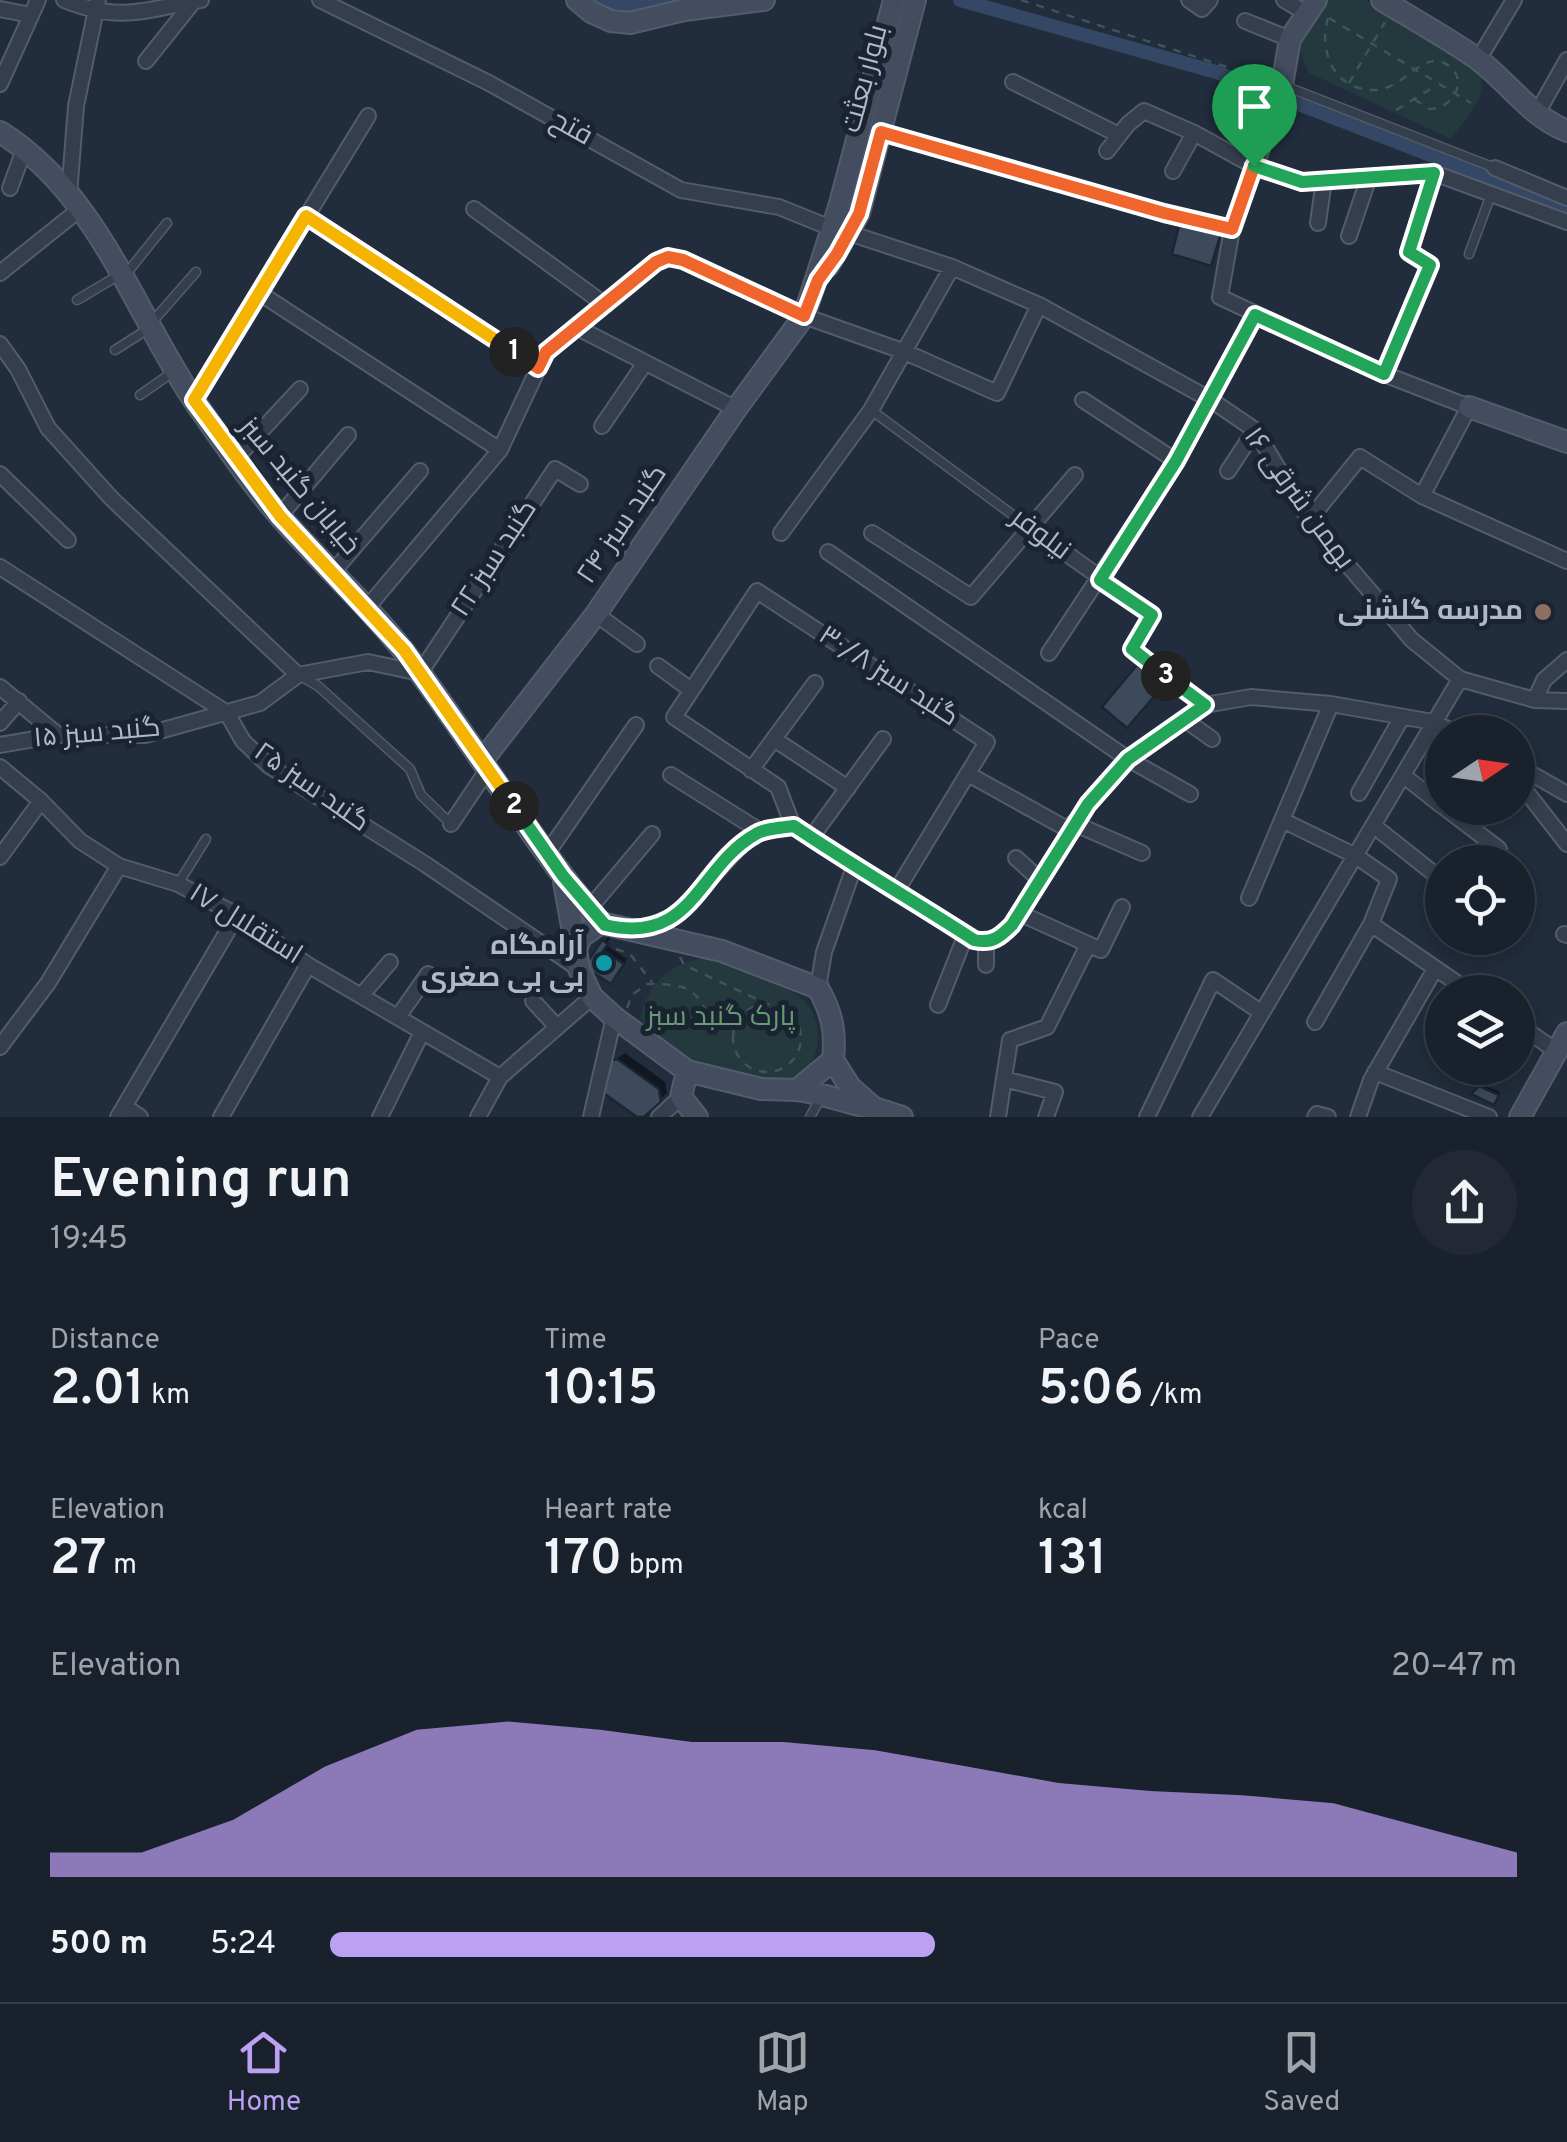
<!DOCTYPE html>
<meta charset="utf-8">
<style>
:root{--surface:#19212d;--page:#222935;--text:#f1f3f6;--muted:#9fa3aa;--line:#373e49;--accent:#bca0f2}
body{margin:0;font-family:Overpass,Cairo,sans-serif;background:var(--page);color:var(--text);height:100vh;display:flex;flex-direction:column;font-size:38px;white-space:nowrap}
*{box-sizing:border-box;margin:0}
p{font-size:32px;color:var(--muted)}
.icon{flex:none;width:55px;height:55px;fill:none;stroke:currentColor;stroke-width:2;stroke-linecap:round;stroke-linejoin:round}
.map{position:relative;height:1117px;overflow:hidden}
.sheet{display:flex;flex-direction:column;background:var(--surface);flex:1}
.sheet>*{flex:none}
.needle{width:65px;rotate:77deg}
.buttons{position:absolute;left:1425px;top:715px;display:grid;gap:20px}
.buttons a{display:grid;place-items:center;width:110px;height:110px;border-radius:50%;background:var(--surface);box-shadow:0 5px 15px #0003,0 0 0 2px var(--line);font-size:50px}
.pin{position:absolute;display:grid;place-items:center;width:85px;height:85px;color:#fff;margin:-102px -42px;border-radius:50% 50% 50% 0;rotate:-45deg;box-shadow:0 0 10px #0007}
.pin .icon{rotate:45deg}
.km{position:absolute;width:50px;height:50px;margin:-25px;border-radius:50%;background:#222;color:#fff;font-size:28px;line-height:50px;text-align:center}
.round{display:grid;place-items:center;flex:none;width:105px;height:105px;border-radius:52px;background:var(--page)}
.head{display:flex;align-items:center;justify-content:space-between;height:170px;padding:0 50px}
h1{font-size:55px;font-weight:600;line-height:75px}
.stats{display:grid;grid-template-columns:repeat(3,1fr);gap:15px;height:170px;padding:10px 50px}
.stats div{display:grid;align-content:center}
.stats b{font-size:50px;font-weight:600}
.stats small{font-size:28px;font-weight:400}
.stats p{font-size:28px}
.chart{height:280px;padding:20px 50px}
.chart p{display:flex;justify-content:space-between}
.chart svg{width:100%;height:180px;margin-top:10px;fill:var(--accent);opacity:.7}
ul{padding:0 50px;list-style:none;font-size:32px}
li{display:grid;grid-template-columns:160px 120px 1fr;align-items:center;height:75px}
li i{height:25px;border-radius:12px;background:var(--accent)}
.menu{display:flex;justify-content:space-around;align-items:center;height:140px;border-top:2px solid var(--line);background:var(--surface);font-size:28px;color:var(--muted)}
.menu a{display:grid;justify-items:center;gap:5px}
.menu .selected{color:var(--accent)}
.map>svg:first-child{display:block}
</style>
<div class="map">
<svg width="1567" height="1117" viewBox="0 0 1567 1117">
<rect width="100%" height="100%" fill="#212c3c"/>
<path fill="#23393d" d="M1324,0H1367L1479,73C1491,94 1463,121 1451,139L1309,73C1291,38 1304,29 1324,0Z
M702,958C726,961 782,983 801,998C827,1019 823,1069 790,1080C769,1087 749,1079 730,1074C692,1064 666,1049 640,1019C647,985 668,965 702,958Z"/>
<path fill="#0007" d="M1146,660L1168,677L1134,718L1139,667Z
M608,937L610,938L606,945L627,959L616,976L588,966Z
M625,1053L665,1082L667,1093L641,1117L611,1063Z
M1483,1085L1500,1092L1496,1100L1475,1094Z"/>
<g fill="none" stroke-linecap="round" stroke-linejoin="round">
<path stroke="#344764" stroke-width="14" d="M595,0L624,7L686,0
M960,0L1216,72L1567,208"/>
</g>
<path fill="#3d4a5b" stroke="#1c2533" stroke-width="2.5" d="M1181,217L1223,227L1211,266L1172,254Z
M1137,665L1164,685L1127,728L1102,707Z
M602,940L608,944L603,951L624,964L611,984L584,967Z
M617,1059L659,1089L661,1102L644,1117H637L602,1092L609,1061Z
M1479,1086L1499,1095L1494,1105L1471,1094Z"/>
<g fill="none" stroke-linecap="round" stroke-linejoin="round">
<defs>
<path id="lane" d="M1285,86L1495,168
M1469,254L1492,192
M126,274L167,223
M77,300L119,275
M153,321L196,272
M115,350L148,329
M140,395L173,372
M871,410L1029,527
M302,677L318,686L410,769L421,795L450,823
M178,884L206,839
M810,1117L820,1099"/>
<path id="street" d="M64,0C121,23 144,10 201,0
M320,0L489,83L681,190L779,207L831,228
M1189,0L1202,9L1210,0
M1284,0L1306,13
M0,9L31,15
M1245,21L1290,39
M1478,60L1514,0
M146,61L194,1
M1013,82L1119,135
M0,84L38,0
M1282,85L1276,111L1232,229L1220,297L1384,374L1469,407L1422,496
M1536,115L1567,60
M881,133L1164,213L1232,229
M1107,151L1128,124L1144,111L1194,133L1254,166L1301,182L1434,173L1567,222
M1495,168L1567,198
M1173,171L1194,133
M10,188L25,147
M69,195L76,106L98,0
M474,209L604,304
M306,216L538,367
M1318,223L1324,180
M849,233L952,267L1039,305L1211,400L1255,430L1309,520L1412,640L1460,679L1535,700L1567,701
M1349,236L1369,177
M0,273L80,209
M261,294L500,450
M576,327L736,409
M0,344L18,369L48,428L112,499L298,675
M1384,374L1430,265L1409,252L1434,173
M194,400L368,116
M1083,400L1176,461
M602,426L645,363
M236,458L300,389
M1228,471L1255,430
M0,474L68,540
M279,517L348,435
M1309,520L1360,457L1422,496L1567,561
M1029,527L1153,615L1132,649L1205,705
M781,533L871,410L952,267
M872,533L971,597L1075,475
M828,552L1128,759L1190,794
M0,567L227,713L243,741L269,766L425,864L579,969
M333,572L420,471
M366,609L500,450L546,352L656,261L668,257L683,260L804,316L905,352L997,393L1039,305
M596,614L637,644
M1049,653L1176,461L1255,315
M658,666L691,690
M0,687L58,735
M1535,700L1544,680L1567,660
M1184,719L1212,739
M0,723L19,701
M774,739L848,788
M0,745L58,735H145L260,703L298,675L368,662L420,673L555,469L580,484
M1518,766L1567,794
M0,767L41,801L80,841L119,866L178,884L237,915L308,965L500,1077
M751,770L815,683
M968,774L1069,830
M671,775L760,831
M1404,776L1442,806
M1518,781L1567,844
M1359,793L1402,717
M1445,808L1499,849
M1282,820L1356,856L1389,879L1371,924
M1073,823L1142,853
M451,824L488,769
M793,826L778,787L674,717L757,591L987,742L897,890
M1374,826L1442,880
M811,838L883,739
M548,852L636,725
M0,857L41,801
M1016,858L1039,879
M1249,898L1331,704
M589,909L652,834
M1019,913L1101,950L1122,907
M639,930L675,916L745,841L760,831L793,826C852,866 914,902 975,939C992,944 1000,937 1012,925L1088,804L1128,759L1205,705L1251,697L1331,704L1433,722L1454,732
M1564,934L1567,935
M986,965V942
M818,988L824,952L854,867
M361,996L390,962
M533,1001L557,1027
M938,1005L966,934
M398,1017L428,974
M1315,1022L1371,924L1470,992
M1518,1024L1556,1051
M0,1047L48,983L119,866
M1375,1072L1489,1117
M1004,1079L1055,1092L1046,1117
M127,1108L140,1117
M118,1117L237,915
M221,1117L308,965
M380,1117L422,1032
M478,1117L500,1077L592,997
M591,1117L614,1017
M659,1117L681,1097
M998,1117L1010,1040L1047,1027L1088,945
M1147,1117L1213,980L1262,1013
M1200,1117L1460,679
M1315,1117L1317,1114L1328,1117
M1358,1117L1371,1080L1435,969"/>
<path id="secondary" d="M577,0L591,12L611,21L630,23L684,10L764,0
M1382,0C1413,19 1446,37 1476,58C1509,82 1528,115 1567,131
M1282,85L1290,39L1316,0
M0,132C99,194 134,313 197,405C224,443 252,485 283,520C323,565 369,606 406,654C473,742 529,839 601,923
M828,266L859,213L915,0
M1469,407L1567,442
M482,761L596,614L736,409L804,316L839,207L894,0
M564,882L576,949
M601,923L722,951L818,988C832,1013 836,1031 833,1060L797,1090L761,1089L687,1071L614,1017L592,997L579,969L576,949L581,937Z
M687,1071L681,1097L697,1117
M797,1090C824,1093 847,1104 874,1108L850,1087L833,1060
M874,1108L902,1117
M1520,1117L1567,1033"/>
</defs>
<use href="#lane" stroke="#535c6a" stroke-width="11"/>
<use href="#street" stroke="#535c6a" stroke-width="18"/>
<use href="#secondary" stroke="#535c6a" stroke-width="24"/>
<path stroke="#3e5557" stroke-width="2.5" stroke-dasharray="8 8" stroke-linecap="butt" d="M1021,0L1267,80
M1328,18C1318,51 1334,91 1375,90C1404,89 1421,52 1444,63C1471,76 1455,109 1429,109L1414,99
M1329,18L1471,103
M1349,83L1385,22
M1396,110L1437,85
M616,949L630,954L652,982
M680,957L684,965L763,1002
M733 1038a34 34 0 1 1 68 0a34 34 0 1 1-68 0Z
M627,1008L632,995L647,984C657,984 680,984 689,990C709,1003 700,1020 733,1029"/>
<use href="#lane" stroke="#353e4c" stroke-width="8"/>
<use href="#street" stroke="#353e4c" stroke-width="14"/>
<use href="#secondary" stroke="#434d5f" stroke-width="20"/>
</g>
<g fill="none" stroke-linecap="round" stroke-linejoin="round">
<defs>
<path id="split-1" d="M514,352L538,368L546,352L656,262L668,257L683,260L804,316L818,280L837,254L859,214L881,132L1164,213L1232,229L1254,166"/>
<path id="split-2" d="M514,352L306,216L194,400L280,516L404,650L514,806"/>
<path id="split-3" d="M514,806L563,876L605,925C694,946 697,867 756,834C766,828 781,828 794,826C853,866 914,901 974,940C992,944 1000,937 1012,925L1088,804L1128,759L1205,705L1166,676"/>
<path id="split-4" d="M1166,676L1132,649L1152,615L1100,580L1176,461L1255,315L1384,374L1430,265L1409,252L1434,173L1302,182L1254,166"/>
</defs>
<use href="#split-1" stroke="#fff" stroke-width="20"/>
<use href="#split-2" stroke="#fff" stroke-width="20"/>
<use href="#split-3" stroke="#fff" stroke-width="20"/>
<use href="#split-4" stroke="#fff" stroke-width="20"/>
<use href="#split-1" stroke="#f0652b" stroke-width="12"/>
<use href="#split-2" stroke="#f5b400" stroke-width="12"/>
<use href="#split-3" stroke="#22a559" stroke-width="12"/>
<use href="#split-4" stroke="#22a559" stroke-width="12"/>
</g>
<circle fill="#8d6e63" stroke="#1a2331" stroke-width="4" cx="1543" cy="612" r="10"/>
<circle fill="#0f9aa8" stroke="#1a2331" stroke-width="4" cx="604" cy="963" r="10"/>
<g text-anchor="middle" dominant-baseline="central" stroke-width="10" stroke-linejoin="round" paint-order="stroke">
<g font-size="28" fill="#b0b9c8" stroke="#1a2331">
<text transform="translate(866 79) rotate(-75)">بلوار بعثت</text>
<text transform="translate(571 129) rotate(29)">فتح</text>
<text transform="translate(299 487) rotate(50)">خیابان گنبد سبز</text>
<text transform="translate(1298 499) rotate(54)">بهمن شرقی ۱۶</text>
<text transform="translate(623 525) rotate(-56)">گنبد سبز ۲۴</text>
<text transform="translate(1040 535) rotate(37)">نیلوفر</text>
<text transform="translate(495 559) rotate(-57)">گنبد سبز ۲۲</text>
<text transform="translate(888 677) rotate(33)">گنبد سبز ۳۰/۸</text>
<text transform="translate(97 734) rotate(-5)">گنبد سبز ۱۵</text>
<text transform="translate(311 788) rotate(35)">گنبد سبز ۲۵</text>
<text transform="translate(245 925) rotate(32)">استقلال ۱۷</text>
</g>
<g font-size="28" font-weight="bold" fill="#b0b9c8" stroke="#1a2331" text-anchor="end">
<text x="1523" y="612">مدرسه گلشنی</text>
<text x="584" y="947">آرامگاه<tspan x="584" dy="32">بی بی صغری</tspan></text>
</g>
<g font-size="28" fill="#669a72" stroke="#1a2331">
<text x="721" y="1018">پارک گنبد سبز</text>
</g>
</g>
</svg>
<div class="buttons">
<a><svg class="needle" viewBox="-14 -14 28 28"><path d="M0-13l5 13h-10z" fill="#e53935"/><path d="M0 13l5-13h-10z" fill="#9fa3aa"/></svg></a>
<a><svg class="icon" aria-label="locate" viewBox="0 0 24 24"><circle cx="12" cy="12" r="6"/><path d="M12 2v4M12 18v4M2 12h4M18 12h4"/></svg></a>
<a><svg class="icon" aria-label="layers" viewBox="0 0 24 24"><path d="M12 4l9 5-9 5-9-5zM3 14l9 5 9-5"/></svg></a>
</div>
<div class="pin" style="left:1254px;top:166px;background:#1e9e55"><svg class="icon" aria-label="arrive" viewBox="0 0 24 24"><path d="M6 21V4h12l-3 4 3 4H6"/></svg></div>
<b class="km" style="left:514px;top:352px">1</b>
<b class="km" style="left:514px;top:806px">2</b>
<b class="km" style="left:1166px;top:676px">3</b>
</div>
<section class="sheet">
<div class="head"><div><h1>Evening run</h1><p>19:45</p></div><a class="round"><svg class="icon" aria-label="share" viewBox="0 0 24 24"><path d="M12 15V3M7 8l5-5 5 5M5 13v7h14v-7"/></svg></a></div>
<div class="stats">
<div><p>Distance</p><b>2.01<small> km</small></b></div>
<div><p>Time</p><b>10:15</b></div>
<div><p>Pace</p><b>5:06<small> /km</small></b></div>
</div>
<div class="stats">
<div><p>Elevation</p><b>27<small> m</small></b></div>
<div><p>Heart rate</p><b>170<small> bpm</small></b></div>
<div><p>kcal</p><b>131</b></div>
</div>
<div class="chart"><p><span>Elevation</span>20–47 m</p>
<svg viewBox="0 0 160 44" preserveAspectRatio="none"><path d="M0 44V38L10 38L20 30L30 17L40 8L50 6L60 8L70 11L80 11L90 13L100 17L110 21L120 23L130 24L140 26L150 32L160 38V44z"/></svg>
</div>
<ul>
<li><b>500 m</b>5:24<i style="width:51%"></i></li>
</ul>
</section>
<nav class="menu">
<a class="selected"><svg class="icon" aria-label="home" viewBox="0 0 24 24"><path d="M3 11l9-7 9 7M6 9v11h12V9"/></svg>Home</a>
<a><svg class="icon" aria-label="map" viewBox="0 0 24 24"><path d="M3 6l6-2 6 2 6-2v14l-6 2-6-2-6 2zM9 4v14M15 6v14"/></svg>Map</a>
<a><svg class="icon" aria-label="saved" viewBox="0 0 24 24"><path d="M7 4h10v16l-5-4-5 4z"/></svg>Saved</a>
</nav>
